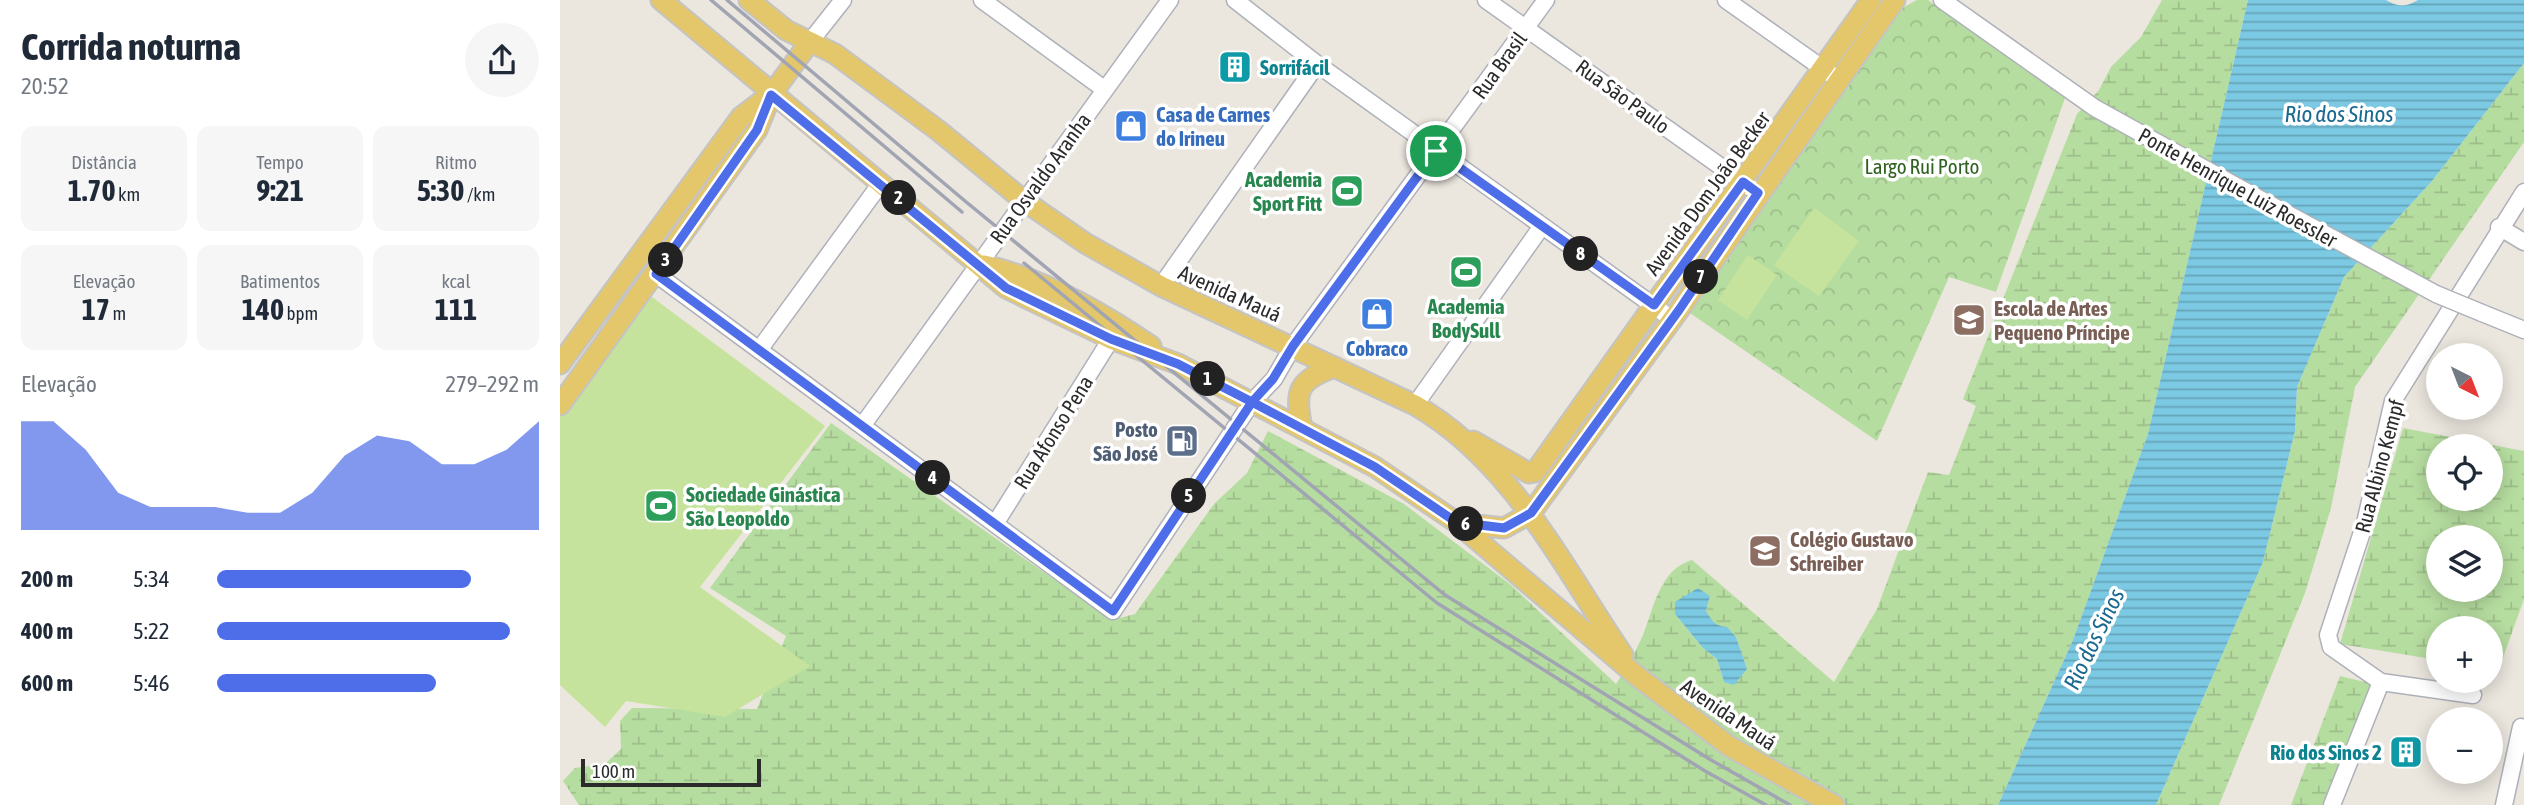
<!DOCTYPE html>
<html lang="pt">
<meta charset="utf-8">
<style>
:root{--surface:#fff;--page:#f6f6f7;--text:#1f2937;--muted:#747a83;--accent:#4e6de9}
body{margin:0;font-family:"Asap Condensed",sans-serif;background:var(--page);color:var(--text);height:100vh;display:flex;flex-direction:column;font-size:26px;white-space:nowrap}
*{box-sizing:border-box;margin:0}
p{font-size:23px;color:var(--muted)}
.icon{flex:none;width:38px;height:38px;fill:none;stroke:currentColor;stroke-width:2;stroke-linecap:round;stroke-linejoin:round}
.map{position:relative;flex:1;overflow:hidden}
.side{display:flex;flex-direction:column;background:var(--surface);width:560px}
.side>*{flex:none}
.needle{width:46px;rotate:138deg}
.fabs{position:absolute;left:1866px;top:343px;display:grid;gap:14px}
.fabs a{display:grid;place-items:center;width:77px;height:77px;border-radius:50%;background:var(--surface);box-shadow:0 4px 18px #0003;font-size:35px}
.scale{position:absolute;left:21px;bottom:18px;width:180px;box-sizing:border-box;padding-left:7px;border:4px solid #2b2b2b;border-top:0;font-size:19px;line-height:24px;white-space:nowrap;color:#2b2b2b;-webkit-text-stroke:5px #fff;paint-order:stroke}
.pin{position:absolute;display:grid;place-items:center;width:60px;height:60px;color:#fff;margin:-30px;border:4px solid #fff;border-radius:50%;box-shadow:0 2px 7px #0007}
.km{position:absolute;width:35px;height:35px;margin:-18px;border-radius:50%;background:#222;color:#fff;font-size:19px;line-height:35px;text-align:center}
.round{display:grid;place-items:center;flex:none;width:74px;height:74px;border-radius:37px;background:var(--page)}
.overview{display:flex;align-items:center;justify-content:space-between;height:119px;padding:0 21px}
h1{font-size:38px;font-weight:700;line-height:52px}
.metrics{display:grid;grid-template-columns:repeat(3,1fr);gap:10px;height:119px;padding:7px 21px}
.metrics div{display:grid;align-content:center;border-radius:14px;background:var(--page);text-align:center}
.metrics b{font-size:30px;font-weight:700}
.metrics small{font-size:19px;font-weight:400}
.metrics p{font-size:19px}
.chart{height:196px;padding:14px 21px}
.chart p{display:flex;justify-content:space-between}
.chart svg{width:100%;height:126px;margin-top:7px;fill:var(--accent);opacity:.7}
ul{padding:0 21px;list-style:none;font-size:23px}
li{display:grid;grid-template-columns:112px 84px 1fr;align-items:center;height:52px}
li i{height:18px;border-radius:9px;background:var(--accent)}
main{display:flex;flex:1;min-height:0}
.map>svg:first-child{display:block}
</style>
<main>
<section class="side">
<div class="overview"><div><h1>Corrida noturna</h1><p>20:52</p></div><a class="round"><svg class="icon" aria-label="share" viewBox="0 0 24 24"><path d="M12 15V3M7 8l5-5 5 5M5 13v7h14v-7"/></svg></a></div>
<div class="metrics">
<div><p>Distância</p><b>1.70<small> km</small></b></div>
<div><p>Tempo</p><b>9:21</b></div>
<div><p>Ritmo</p><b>5:30<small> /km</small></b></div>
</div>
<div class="metrics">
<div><p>Elevação</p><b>17<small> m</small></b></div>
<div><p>Batimentos</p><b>140<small> bpm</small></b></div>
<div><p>kcal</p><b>111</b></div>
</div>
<div class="chart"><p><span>Elevação</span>279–292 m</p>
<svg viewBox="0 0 160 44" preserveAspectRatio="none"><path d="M0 44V6L10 6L20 16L30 31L40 36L50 36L60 36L70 38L80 38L90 31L100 18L110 11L120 13L130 21L140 21L150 16L160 6V44z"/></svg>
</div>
<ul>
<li><b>200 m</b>5:34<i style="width:79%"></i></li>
<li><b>400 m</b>5:22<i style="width:91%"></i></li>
<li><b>600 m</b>5:46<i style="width:68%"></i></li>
</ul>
</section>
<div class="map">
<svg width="1964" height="805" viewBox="0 0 1964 805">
<defs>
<pattern id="wetland-marsh" width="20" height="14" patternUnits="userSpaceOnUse" patternTransform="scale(1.75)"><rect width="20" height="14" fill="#b6dda0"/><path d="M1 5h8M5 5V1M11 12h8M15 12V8" fill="none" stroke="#9dbe8a"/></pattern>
<pattern id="park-crowns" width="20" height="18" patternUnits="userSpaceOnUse" patternTransform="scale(1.75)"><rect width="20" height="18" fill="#b6dda0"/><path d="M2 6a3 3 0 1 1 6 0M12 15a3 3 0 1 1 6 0" fill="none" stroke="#9dbe8a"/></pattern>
<pattern id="water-rules" width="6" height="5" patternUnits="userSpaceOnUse" patternTransform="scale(1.75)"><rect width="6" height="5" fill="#7bc9e3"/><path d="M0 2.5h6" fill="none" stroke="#65a3b8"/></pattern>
</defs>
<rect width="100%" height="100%" fill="#ebe6de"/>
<path fill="url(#wetland-marsh)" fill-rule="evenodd" d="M1602,0H1688L1588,434L1513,640L1438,805H19L3,781L15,768L45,764L61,749L60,721L72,708L197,709L226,636L150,588L271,423L552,620L575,614L654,504L687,473L708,431L844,504L951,585L1056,684C1066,669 1076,651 1083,635C1094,607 1100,569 1132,560L1274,682L1317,609L1368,472L1389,475L1416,406L1403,399L1517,114L1539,90L1551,67L1581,37ZM1150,596L1146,611L1151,621L1176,637L1187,669L1164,682L1157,659L1143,648L1115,614V602Z
M1964,63V142L1795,387L1771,508L1745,593L1659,805H1596L1703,562L1735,431L1737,387L1784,277L1872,181Z
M1843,428L1964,451V599L1939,669L1930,668V628H1878V660L1780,644ZM1878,446H1930V499H1878ZM1878,537H1930V590H1878Z
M1780,676L1813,684L1765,805H1731Z"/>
<path fill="url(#park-crowns)" d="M1357,0H1368L1505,98L1436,292L1389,277L1317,441L1124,309L1325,25L1344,7Z"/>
<path fill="#c6e39d" d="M1254,208L1299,241L1259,296L1214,265Z
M1188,255L1217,275L1187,320L1158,300Z
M88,294L265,426L140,587L250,666L165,717L66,701L45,727L0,685V412Z"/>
<path fill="url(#water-rules)" d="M1688,0H1826C1837,7 1847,7 1858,0H1964V63L1872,181L1784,277L1737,387L1735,431L1703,562L1596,805H1438L1513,640L1588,434Z
M1138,588L1150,596L1146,611C1152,621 1155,626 1167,627L1176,637L1187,669L1174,685L1164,682L1157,659L1143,648L1115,614V602Z"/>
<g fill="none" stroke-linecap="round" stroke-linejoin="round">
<defs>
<path id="minor" d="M422,0L544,89
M675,0L757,64L1112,319
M926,0L1198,193
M1166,0L1272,75
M1382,0L1535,108L1678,187
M249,43L283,0
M1939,227L1964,242
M96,274L553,611L692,402L714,379L733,346L986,0
M601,286L757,64
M1922,313L1964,330
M199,350L321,183
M855,405L982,226
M302,426L610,0
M435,524L551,339
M1913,695L1821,682L1771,647L1768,635L1805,523L1833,401L1964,192
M1772,805L1821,682
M1944,805L1961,727"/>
<path id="major" d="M101,0L446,288L551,339L618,364L815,467L896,522L1077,676L1169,746L1274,805
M189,0L226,30L275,54L379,131L463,200L525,243L601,286L855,405C951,460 1003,567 1063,655
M424,265C482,278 541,312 591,346
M0,364L181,117L210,95
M0,405L197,130L211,95L249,43
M742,428C734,390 738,380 775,367
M913,441L969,473L975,472L1311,0
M899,523L944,528L971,513L1119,310L1335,0"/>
</defs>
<use href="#minor" stroke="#afb1ba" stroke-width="19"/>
<use href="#major" stroke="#c4c4c4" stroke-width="23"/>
<use href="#minor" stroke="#fff" stroke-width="16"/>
<use href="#major" stroke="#e4c66b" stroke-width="19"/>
<path stroke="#a1a4b3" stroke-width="3.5" d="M151,0L402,212
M167,0L405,201L885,595L1151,760L1230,805
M464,263L877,603L1145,771L1206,805"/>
<defs>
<path id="minor-bridge" d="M1678,187L1876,294L1922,313"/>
</defs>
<use href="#minor-bridge" stroke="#afb1ba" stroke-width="19" stroke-linecap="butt"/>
<use href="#minor-bridge" stroke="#fff" stroke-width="16"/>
</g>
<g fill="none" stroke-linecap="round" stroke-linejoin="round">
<defs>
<path id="route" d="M876,151L733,346L713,379L692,402L618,364L551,339L446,288L211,95L197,130L96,274L553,611L692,402L815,467L896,522L944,528L971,513L1119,310L1198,193L1183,182L1094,305L876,151"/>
</defs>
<use href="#route" stroke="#fff" stroke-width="14"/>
<use href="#route" stroke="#4e6de9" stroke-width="9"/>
</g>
<defs>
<symbol id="building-square" viewBox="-11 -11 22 22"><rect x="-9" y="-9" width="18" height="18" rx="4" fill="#0f9aa8" stroke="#fff"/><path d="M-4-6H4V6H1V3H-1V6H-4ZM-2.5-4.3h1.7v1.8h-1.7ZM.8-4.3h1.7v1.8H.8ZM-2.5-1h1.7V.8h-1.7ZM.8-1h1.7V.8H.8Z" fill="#fff"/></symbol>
<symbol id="shop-square" viewBox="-11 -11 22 22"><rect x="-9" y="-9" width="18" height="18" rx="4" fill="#3f7fe0" stroke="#fff"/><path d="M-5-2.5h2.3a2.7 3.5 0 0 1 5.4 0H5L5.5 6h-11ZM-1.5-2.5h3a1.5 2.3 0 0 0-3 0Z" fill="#fff"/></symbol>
<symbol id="stadium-square" viewBox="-11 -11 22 22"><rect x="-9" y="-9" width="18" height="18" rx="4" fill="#2e9e5b" stroke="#fff"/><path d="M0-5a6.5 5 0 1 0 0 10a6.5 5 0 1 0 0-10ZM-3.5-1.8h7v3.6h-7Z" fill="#fff"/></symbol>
<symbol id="school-square" viewBox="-11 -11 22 22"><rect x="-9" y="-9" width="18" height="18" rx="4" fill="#8d6e63" stroke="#fff"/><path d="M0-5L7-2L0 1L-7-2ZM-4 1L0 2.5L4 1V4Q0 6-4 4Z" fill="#fff"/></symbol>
<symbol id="fuel-square" viewBox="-11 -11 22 22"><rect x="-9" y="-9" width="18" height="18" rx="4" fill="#5c6f8a" stroke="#fff"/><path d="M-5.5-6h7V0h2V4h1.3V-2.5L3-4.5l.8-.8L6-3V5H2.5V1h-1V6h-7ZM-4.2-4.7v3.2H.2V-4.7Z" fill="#fff"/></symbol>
</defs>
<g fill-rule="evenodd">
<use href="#building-square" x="656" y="48" width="38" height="38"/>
<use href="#shop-square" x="552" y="107" width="38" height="38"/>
<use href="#stadium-square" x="768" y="172" width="38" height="38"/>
<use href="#stadium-square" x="887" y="253" width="38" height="38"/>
<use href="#shop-square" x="798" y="295" width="38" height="38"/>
<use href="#school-square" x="1390" y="301" width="38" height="38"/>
<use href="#fuel-square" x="603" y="422" width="38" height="38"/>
<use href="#stadium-square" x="82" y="487" width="38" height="38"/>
<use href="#school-square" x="1186" y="532" width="38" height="38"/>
<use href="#building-square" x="1827" y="733" width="38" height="38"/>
</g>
<g text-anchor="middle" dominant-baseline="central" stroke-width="7" stroke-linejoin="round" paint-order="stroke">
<g font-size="21" fill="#2b2b2b" stroke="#fff">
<text transform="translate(939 65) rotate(-54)">Rua Brasil</text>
<text transform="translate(1063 96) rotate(36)">Rua São Paulo</text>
<text transform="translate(480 178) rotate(-54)">Rua Osvaldo Aranha</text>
<text transform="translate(1678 187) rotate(29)">Ponte Henrique Luiz Roessler</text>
<text transform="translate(1147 193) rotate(-54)">Avenida Dom João Becker</text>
<text transform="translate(670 293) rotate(24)">Avenida Mauá</text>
<text transform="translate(493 432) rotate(-58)">Rua Afonso Pena</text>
<text transform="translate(1819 466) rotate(-75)">Rua Albino Kempf</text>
<text transform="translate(1169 714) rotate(34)">Avenida Mauá</text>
</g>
<g font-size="21" font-weight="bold" fill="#0d838f" stroke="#fff" text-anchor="start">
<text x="700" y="67">Sorrifácil</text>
<text x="1822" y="752" text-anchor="end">Rio dos Sinos 2</text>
</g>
<g font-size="21" font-weight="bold" fill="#366cbe" stroke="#fff" text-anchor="start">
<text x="596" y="114">Casa de Carnes<tspan x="596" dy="24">do Irineu</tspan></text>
<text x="817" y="348" text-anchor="middle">Cobraco</text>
</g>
<g font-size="21" fill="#2f6221" stroke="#fff">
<text x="1362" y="166">Largo Rui Porto</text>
</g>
<g font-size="21" font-weight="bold" fill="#27864d" stroke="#fff" text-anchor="end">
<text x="762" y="179">Academia<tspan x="762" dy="24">Sport Fitt</tspan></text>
<text x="906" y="306" text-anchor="middle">Academia<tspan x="906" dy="24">BodySull</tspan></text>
<text x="126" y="494" text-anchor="start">Sociedade Ginástica<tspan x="126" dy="24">São Leopoldo</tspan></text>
</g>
<g font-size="21" font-weight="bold" fill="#785e54" stroke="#fff" text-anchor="start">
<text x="1434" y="308">Escola de Artes<tspan x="1434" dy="24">Pequeno Príncipe</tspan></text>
<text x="1230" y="539">Colégio Gustavo<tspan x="1230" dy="24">Schreiber</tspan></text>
</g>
<g font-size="21" font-weight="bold" fill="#4e5e75" stroke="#fff" text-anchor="end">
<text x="598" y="429">Posto<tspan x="598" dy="24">São José</tspan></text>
</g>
<g font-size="23" font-style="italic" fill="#1a6990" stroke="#fff">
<text x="1779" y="114">Rio dos Sinos</text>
<text transform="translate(1534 639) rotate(-64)">Rio dos Sinos</text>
</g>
</g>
</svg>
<div class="fabs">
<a><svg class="needle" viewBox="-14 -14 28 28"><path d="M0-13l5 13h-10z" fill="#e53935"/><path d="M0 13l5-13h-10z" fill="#747a83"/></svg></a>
<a><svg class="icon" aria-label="locate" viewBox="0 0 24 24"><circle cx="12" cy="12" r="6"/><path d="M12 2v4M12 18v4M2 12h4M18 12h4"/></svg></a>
<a><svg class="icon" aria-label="layers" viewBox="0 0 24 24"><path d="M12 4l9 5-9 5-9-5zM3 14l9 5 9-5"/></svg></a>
<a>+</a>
<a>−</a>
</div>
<div class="scale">100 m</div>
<div class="pin" style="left:876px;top:151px;background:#1e9e55"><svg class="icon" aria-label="arrive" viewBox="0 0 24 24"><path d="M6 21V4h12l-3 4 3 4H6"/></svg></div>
<b class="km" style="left:648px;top:379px">1</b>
<b class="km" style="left:339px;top:198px">2</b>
<b class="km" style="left:106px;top:260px">3</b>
<b class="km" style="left:373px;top:478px">4</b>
<b class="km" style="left:629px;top:496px">5</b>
<b class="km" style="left:906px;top:524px">6</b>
<b class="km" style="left:1141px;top:277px">7</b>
<b class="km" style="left:1021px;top:254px">8</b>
</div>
</main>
